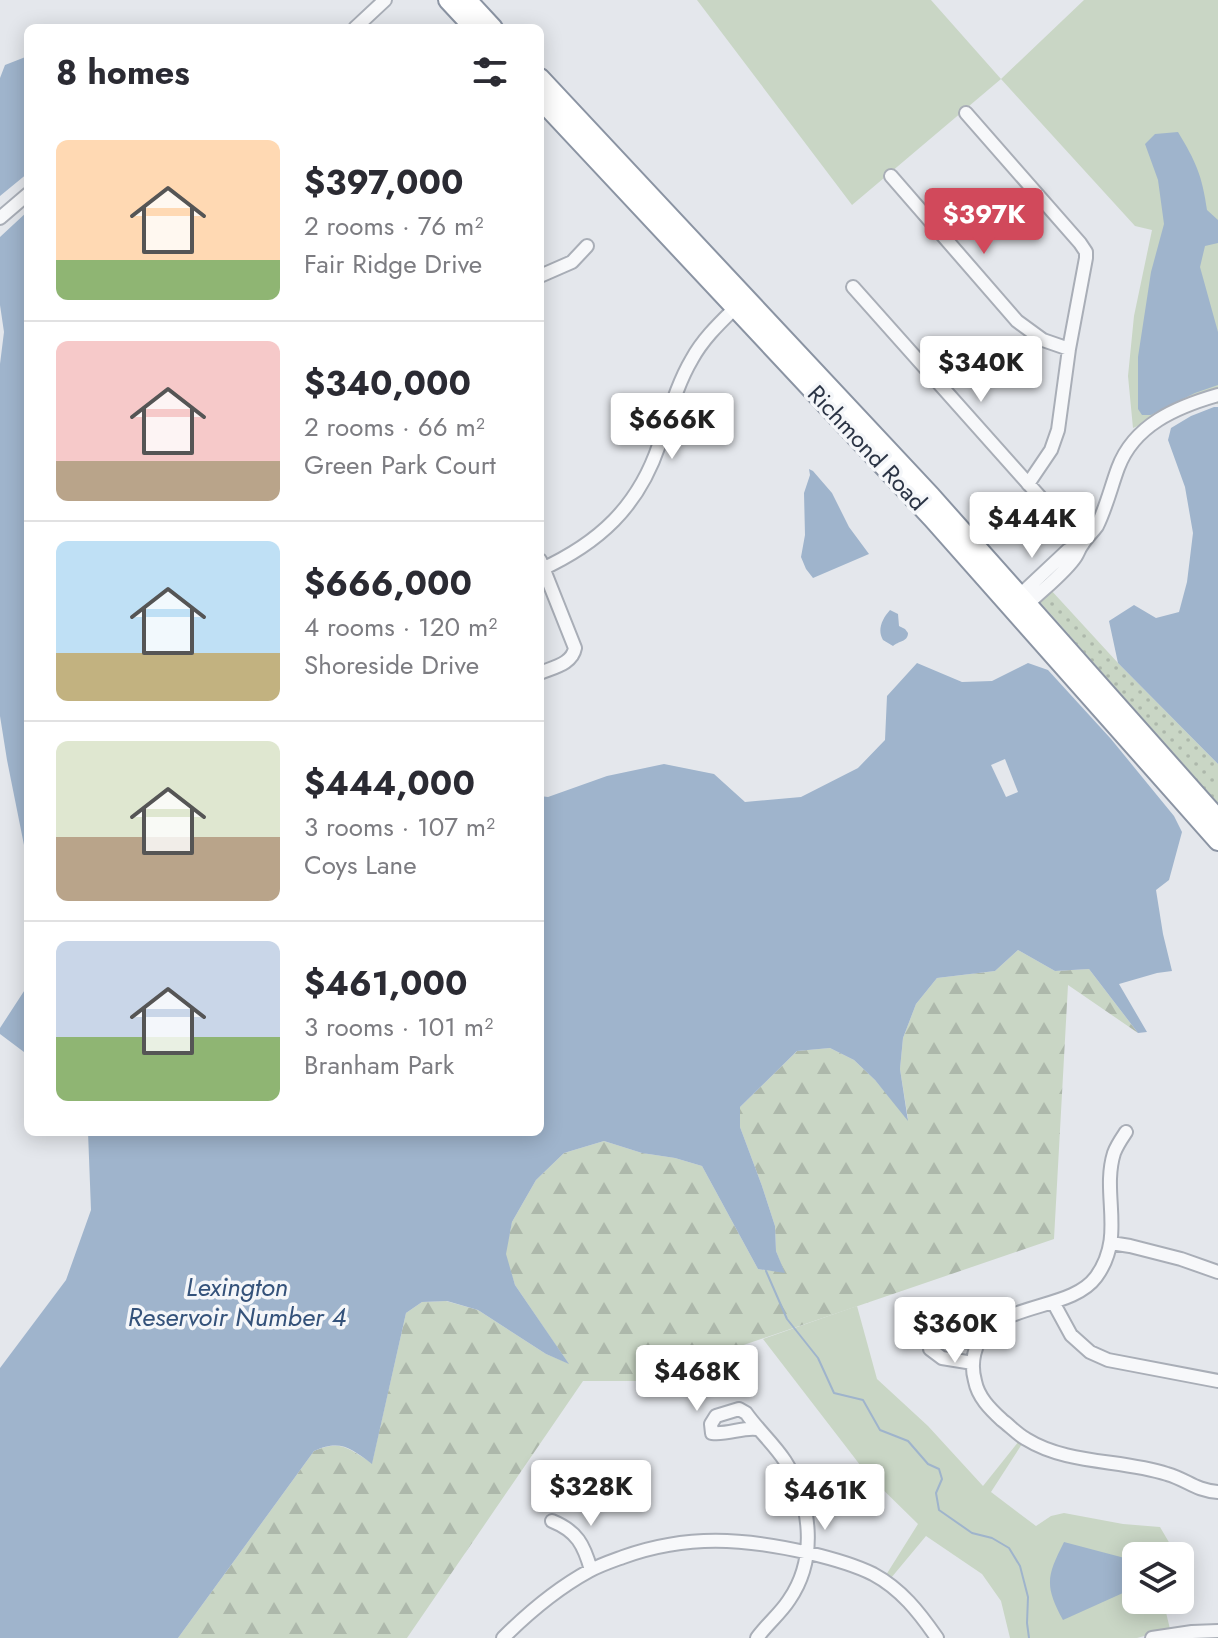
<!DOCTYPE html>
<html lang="en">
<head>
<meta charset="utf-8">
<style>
  body { margin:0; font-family:Jost,sans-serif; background:#f2f2f3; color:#2b2b33; height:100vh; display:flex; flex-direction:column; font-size:30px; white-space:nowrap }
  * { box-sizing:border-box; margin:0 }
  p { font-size:26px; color:#7c7c81 }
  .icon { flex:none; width:44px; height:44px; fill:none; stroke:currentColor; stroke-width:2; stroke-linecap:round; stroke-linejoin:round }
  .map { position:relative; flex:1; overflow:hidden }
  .side { position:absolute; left:24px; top:24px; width:520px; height:1112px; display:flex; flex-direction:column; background:#fff; border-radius:12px; box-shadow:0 4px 20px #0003 }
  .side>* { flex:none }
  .controls { position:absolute; left:1122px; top:1542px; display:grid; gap:16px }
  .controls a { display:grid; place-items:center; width:72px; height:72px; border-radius:12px; background:#fff; box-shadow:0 4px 20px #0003; font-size:40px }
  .price { position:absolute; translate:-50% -68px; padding:0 18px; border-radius:8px; background:#fff; color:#222; font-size:26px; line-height:52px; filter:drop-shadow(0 2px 4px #0008) }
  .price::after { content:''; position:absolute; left:50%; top:48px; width:24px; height:18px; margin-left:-12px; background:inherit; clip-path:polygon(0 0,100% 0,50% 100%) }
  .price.active { background:#d1495b; color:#fff }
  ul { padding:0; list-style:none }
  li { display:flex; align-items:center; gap:24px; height:200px; padding:0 32px }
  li+li { border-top:2px solid #e1e1e2 }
  li span { display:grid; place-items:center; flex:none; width:224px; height:160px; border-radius:12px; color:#555 }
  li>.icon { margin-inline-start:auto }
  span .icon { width:96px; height:96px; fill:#fffc; stroke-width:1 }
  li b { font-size:34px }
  h2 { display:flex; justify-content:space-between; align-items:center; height:96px; padding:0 32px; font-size:34px }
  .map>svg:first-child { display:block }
</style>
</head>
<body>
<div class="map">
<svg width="1218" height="1638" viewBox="0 0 1218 1638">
  <defs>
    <pattern id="forest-firs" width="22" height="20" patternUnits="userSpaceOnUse" patternTransform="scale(2)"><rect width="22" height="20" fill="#c9d6c5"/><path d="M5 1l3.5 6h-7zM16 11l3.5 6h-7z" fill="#adb8ab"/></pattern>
    <pattern id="park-dots" width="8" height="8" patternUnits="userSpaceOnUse" patternTransform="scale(2)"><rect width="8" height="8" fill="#c9d6c5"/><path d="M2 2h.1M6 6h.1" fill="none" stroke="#adb8ab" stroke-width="1.8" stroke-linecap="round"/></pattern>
  </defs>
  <rect width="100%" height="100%" fill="#e4e7ec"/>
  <path fill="#c9d6c5" d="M 697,0 L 931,0 L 1001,79 L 1084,0 L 1218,0 L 1218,404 L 1201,398 L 1133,428 L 1128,376 L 1134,316 L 1152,230 L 1135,226 L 1001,79 L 852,205 Z
    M 857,1306 L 877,1379 L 928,1426 L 983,1486 L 1019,1441 L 1022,1444 L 991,1492 L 1036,1526 L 1051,1516 L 1064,1513 L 1123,1524 L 1160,1527 L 1177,1556 L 1136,1556 L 1136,1600 L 1163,1600 L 1170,1629 L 1137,1638 L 1010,1638 L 1001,1601 L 982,1574 L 926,1536 L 891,1578 L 886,1575 L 918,1524 L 867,1474 L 763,1339 Z"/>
  <path fill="url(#forest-firs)" d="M 1018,950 L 1055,971 L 1089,969 L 1138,1033 L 1068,985 L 1054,1239 L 638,1381 L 583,1381 L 407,1638 L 178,1638 L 314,1451 C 341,1439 349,1449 372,1463 L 406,1313 L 422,1302 L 446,1301 L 478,1310 L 546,1354 L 568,1363 L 515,1285 L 505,1254 L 512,1222 L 536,1180 L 564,1153 L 604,1141 L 642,1153 L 675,1158 L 702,1166 L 758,1269 L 784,1272 L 776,1251 L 775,1226 L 762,1186 L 740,1127 L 740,1107 L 797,1051 L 830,1048 L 854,1060 L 875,1080 L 908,1119 L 900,1069 L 903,1038 L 916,1004 L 937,978 L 995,971 Z"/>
  <path fill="url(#park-dots)" d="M 1050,589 L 1118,663 L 1218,764 L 1218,803 L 1040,602 Z"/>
  <path fill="#9fb4cc" d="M 28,56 L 28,173 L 0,196 L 0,78 L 5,65 Z
    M 1178,132 C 1196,162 1202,175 1207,210 L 1218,220 L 1218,243 L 1205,246 L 1200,267 L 1218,332 L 1218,385 L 1195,393 L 1151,415 L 1142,415 L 1138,409 L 1138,357 L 1151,272 L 1164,224 L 1158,180 L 1145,144 L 1155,134 Z
    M 28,211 L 28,865 L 7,760 L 0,716 L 0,364 L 4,332 L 0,305 L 0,237 Z
    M 1214,407 L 1218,407 L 1218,764 L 1118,663 L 1109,621 L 1134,605 L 1156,618 L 1179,612 L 1187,582 L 1193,533 L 1185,487 L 1168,440 L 1171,428 L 1191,416 Z
    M 809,469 L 813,471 L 832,493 L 849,527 L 869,554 L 813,578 L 806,569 L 801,557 L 805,535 L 804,493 L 810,475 Z
    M 890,610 L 898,614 L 899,626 L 905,629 L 908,633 C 908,642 898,641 893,646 L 883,640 C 877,630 882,619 890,610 Z
    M 917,663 L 962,682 L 992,681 L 1028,663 L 1048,670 L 1111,739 L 1174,816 L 1182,832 L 1169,880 L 1156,890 L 1163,934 L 1172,971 L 1157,973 L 1119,984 L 1147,1032 L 1138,1033 L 1089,969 L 1055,971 L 1018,950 L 995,971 L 937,978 L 916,1004 L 903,1038 L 900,1069 L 908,1121 L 875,1080 L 854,1060 L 830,1048 L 797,1051 L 740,1107 L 740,1127 L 762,1186 L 775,1226 L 776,1251 L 785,1273 L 758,1269 L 702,1166 L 675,1158 L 642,1153 L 604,1141 L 564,1153 L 536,1180 L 512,1222 L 506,1254 L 515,1285 L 569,1364 L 546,1354 L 478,1310 L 447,1301 L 422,1302 L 406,1313 L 372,1464 C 351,1448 340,1439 314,1451 L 178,1638 L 0,1638 L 0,1368 L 66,1280 L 91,1210 L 88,1132 L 540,1132 L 540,796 L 548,797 L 607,776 L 664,764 L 714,774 L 745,802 L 801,797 L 858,768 L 885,740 L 887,696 Z
    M 28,985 L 28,1055 L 0,1034 L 0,1028 Z
    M 1064,1542 L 1136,1561 L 1136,1585 L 1134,1588 L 1063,1620 C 1044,1585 1047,1576 1064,1542 Z"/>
  <path fill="#e4e7ec" d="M 1005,759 L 1018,792 L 1006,797 L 991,765 Z"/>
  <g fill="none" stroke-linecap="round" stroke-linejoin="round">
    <path stroke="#9fb4cc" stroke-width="2" d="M 766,1271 L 787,1319 L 818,1358 L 834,1393 L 863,1400 L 880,1430 L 908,1441 L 928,1464 L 939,1469 L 942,1479 L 936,1493 L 939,1510 L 972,1533 L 992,1538 L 1009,1548 L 1020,1566 L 1028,1597 L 1027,1623 L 1029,1638"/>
    <g stroke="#a9aeb7" stroke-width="16">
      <path id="minor" d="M 355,28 L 385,0
        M 966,113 L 1080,243 L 1086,252 L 1086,258 L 1069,349 L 1058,430 L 1051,450 L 1028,484
        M 891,176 L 1017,321 L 1043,340 L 1069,349
        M 0,218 L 28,194
        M 540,276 L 572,262 L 587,246
        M 853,287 L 1082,544
        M 540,560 L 575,648 C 572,664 554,667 540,673
        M 540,570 C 599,543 638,507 659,445 C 669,416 676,386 692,359 C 704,337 722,321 740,303
        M 1017,603 L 1020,595 L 1068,550 L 1082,544
        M 1023,606 L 1028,604 C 1042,590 1066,572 1076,556 C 1078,553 1079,549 1082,545 C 1086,538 1092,533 1097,526 C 1106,508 1111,487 1118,468 C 1134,425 1176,407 1218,395
        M 1126,1132 C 1122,1138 1117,1145 1114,1153 C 1101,1195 1126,1236 1096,1277 C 1074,1307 1016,1303 988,1330 C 974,1343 970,1363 975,1381 C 978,1397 990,1409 1002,1420 C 1010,1426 1017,1434 1026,1439 C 1068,1465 1121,1459 1167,1474 C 1188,1480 1194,1490 1218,1492
        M 1111,1243 L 1130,1246 L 1181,1259 L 1218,1272
        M 1053,1302 L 1071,1335 L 1090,1352 L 1108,1360 L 1218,1381
        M 973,1363 L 942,1358 L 930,1349 L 930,1343 L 934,1337 L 940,1336 L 978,1344
        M 552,1521 C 577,1531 584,1545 591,1570
        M 503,1638 C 528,1613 558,1588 589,1571 C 600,1565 612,1561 623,1557 C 687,1534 744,1538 809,1553 C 830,1558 853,1564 873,1574 C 901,1589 919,1612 937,1638
        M 757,1638 C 767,1624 780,1614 789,1600 C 818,1558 811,1502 785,1461 C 774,1444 758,1430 746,1413 L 739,1409 L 716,1416 L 711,1424 L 712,1433 C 728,1435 742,1427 757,1429
        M 1152,1638 L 1192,1632 L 1218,1631"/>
    </g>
    <g stroke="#8b94a3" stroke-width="22">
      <path id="highway" d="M 448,0 L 474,28
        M 467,0 L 493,28
        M 540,78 L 931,496 L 1218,819
        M 540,99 L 932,518 L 1218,841"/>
    </g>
    <use href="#minor" stroke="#f7f8fa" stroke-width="12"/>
    <use href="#highway" stroke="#fff" stroke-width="18"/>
  </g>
  <g text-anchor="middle" stroke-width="7" stroke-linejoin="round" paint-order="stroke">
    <g font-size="24" fill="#2b3445" stroke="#f4f6f9">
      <text transform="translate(867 448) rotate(47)" y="8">Richmond Road</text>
    </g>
    <g font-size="26" font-style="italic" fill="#34527a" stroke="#f4f6f9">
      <text x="237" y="1296">Lexington<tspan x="237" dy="30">Reservoir Number 4</tspan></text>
    </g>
  </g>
</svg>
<div class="controls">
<a><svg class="icon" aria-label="layers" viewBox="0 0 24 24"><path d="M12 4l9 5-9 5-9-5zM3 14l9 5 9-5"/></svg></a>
</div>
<b class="price active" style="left:984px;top:256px">$397K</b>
<b class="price" style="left:981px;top:404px">$340K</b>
<b class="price" style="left:672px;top:461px">$666K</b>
<b class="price" style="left:1032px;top:560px">$444K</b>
<b class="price" style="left:955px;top:1365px">$360K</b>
<b class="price" style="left:697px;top:1413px">$468K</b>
<b class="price" style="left:591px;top:1528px">$328K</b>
<b class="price" style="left:825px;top:1532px">$461K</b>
<section class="side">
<h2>8 homes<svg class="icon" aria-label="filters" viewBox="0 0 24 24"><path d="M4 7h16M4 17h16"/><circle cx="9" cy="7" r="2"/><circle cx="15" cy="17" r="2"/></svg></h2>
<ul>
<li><span style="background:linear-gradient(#ffd9b3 75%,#8fb573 0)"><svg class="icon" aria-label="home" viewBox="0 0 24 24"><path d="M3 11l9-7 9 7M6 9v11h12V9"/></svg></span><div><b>$397,000</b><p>2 rooms · 76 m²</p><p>Fair Ridge Drive</p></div></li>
<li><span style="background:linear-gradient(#f6c9c9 75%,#b9a48a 0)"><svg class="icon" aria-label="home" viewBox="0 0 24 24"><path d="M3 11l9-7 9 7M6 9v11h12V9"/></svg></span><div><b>$340,000</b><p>2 rooms · 66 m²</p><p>Green Park Court</p></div></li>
<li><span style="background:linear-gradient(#bfe0f5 70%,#c2b280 0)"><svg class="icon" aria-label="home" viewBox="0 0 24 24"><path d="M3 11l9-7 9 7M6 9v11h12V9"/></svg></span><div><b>$666,000</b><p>4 rooms · 120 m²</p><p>Shoreside Drive</p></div></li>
<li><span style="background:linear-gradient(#dfe7d0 60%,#b9a48a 0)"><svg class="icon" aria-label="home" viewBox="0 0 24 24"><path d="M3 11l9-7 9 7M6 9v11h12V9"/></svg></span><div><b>$444,000</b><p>3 rooms · 107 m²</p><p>Coys Lane</p></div></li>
<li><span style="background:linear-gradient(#c9d6e8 60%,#8fb573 0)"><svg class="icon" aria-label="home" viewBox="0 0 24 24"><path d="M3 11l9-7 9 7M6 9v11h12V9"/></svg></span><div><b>$461,000</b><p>3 rooms · 101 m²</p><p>Branham Park</p></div></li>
</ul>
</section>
</div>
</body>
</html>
